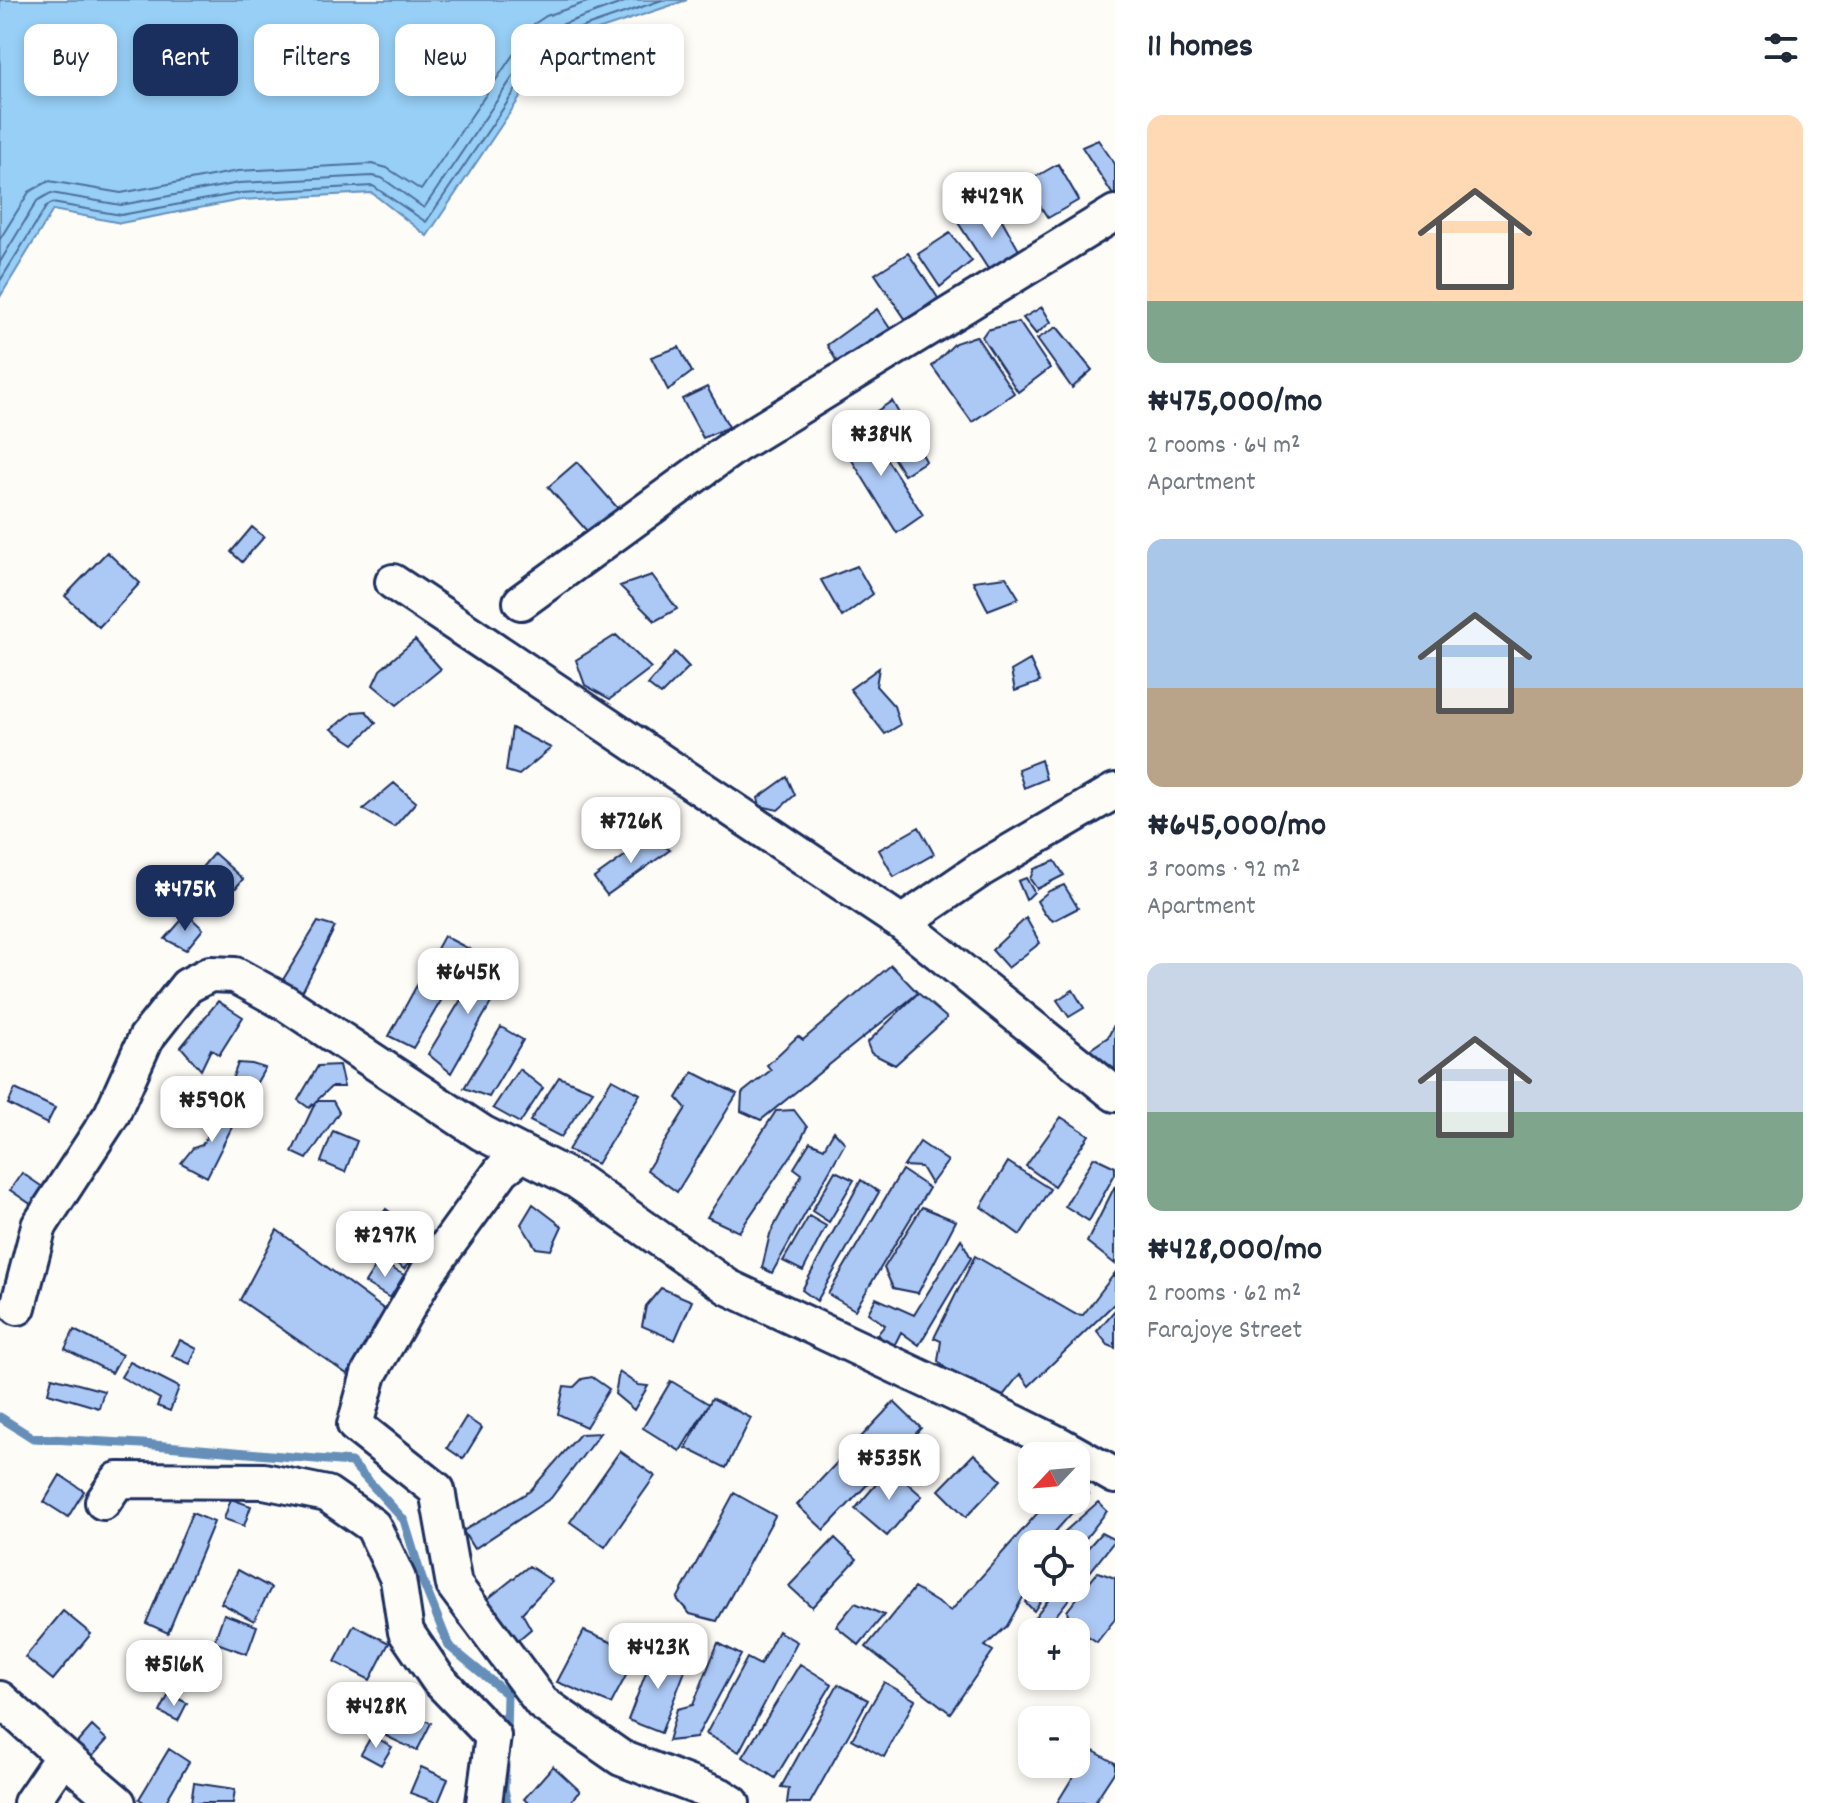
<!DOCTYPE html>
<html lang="en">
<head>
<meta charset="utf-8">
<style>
  body { margin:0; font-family:Dekko,sans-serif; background:#f2f2f3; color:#1f2937; height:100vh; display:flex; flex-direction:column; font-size:30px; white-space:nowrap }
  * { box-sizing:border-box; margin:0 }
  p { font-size:26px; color:#747a83 }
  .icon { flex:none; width:44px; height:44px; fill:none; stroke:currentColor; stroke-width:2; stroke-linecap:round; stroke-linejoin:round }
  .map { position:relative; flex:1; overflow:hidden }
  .details { display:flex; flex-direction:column; background:#fff; width:720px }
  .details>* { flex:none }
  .hud { position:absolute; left:24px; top:24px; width:760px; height:72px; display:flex; gap:16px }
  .needle { width:52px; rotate:244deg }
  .buttons { position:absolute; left:1018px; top:1442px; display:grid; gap:16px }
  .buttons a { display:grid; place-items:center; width:72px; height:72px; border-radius:16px; background:#fff; box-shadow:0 4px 12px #0003; font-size:40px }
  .price { position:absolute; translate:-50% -68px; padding:0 18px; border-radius:16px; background:#fff; color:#222; font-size:26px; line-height:52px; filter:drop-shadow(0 2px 4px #0008) }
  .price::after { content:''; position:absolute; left:50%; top:48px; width:24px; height:18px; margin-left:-12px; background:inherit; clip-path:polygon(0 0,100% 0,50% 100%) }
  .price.active { background:#1b2f5e; color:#fff }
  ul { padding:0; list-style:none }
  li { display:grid; align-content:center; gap:16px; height:424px; padding:0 32px }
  li span { display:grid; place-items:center; height:248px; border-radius:16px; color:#555 }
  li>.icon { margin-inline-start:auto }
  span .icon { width:144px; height:144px; fill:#fffc; stroke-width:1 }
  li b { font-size:34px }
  h2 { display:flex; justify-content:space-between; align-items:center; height:96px; padding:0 32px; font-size:34px }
  .pill { padding:0 28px; border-radius:16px; background:#fff; box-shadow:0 4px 12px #0003; font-size:28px; line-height:72px }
  .pill.active { background:#1b2f5e; color:#fff }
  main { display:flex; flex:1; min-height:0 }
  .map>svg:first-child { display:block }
</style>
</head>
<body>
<main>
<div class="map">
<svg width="1115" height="1803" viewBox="0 0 1115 1803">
  <rect width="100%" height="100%" fill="#fdfcf7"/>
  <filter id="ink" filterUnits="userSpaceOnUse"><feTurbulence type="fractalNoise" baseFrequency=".0125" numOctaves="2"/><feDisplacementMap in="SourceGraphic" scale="16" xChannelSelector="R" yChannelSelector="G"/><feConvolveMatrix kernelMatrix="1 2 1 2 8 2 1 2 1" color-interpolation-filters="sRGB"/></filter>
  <g filter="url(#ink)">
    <path fill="#97cff6" stroke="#658fb9" stroke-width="2" d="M 0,0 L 687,0 L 556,44 L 427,236 L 372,193 L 241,200 L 121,223 L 53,210 L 0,297 Z"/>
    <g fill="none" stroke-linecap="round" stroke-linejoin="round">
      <path stroke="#4d6f9b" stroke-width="2" d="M 0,239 L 29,192 L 49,181 L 121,193 L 238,171 L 372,164 L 387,168 L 421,190 L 534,24 L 546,16 L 593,0
        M 0,262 L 37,201 L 51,193 L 121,205 L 239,183 L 372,176 L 382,178 L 424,208 L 544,31 L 630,0
        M 0,281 L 46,207 L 52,203 L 121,215 L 240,193 L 373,186 L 426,222 L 551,38 L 662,0"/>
      <path stroke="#658fb9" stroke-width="9" d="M 0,1417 L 33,1438 L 142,1444 L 351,1462 L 404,1520 L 422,1579 L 449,1646 L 507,1694 L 506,1736
        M 505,1767 L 504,1789 L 507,1803"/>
    </g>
    <path fill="#acc8f4" stroke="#1b2f5e" stroke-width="2" d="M 1098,140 L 1115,164 L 1115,198 L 1082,147 Z
      M 1058,164 L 1079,200 L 1048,218 L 1025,183 Z
      M 992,202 L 1025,261 L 994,278 L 957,221 Z
      M 950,233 L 972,261 L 940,287 L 918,254 Z
      M 908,253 L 938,298 L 906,320 L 875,274 Z
      M 1042,307 L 1051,322 L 1036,334 L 1023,318 Z
      M 877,309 L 893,333 L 842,370 L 827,345 Z
      M 1019,322 L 1050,368 L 1018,392 L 982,337 L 987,330 Z
      M 1057,327 L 1092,370 L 1072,388 L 1037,339 Z
      M 976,336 L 1014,393 L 972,422 L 932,366 L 955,343 Z
      M 679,347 L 692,372 L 668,390 L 651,357 Z
      M 707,387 L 729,427 L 703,438 L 682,399 Z
      M 892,401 L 926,461 L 904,475 L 868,417 Z
      M 861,420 L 923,515 L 897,533 L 840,441 Z
      M 577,462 L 622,513 L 594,539 L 548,487 Z
      M 252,527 L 264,537 L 242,562 L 231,552 Z
      M 107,552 L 140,583 L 99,627 L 65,596 Z
      M 857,566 L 873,594 L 842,617 L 821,580 Z
      M 652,575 L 677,609 L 655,621 L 620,586 Z
      M 1006,577 L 1019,598 L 988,610 L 973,581 Z
      M 616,635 L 651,668 L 610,699 L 585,685 L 576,660 Z
      M 415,640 L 441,669 L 397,705 L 373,685 L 380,670 Z
      M 675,652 L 689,667 L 661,695 L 648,685 Z
      M 1030,660 L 1040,682 L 1015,691 L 1011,671 Z
      M 879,668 L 876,686 L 894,706 L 900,725 L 885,734 L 850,689 Z
      M 366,711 L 376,723 L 354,744 L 331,729 L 354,712 Z
      M 512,728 L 551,748 L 519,775 L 506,771 Z
      M 1041,760 L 1046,779 L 1024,788 L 1018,769 Z
      M 787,777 L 795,795 L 778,810 L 760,806 L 758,798 Z
      M 394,783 L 416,802 L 394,827 L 363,809 Z
      M 919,827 L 934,854 L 894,877 L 879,850 Z
      M 651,837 L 670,850 L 607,895 L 594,878 Z
      M 214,853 L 243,879 L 221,906 L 187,885 Z
      M 1055,861 L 1064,875 L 1037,889 L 1030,879 L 1034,869 Z
      M 1026,878 L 1034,892 L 1026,900 L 1018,881 Z
      M 1064,885 L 1078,908 L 1053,921 L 1044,913 L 1037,901 L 1049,891 Z
      M 187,914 L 203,929 L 186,950 L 165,939 Z
      M 1026,918 L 1040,943 L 1008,968 L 992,950 Z
      M 318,922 L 335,927 L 300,996 L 281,983 Z
      M 444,936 L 471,950 L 413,1048 L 389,1036 Z
      M 485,960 L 508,973 L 451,1073 L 428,1054 Z
      M 891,965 L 918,993 L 761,1120 L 741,1111 L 742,1093 L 771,1070 L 767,1065 L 798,1036 L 803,1040 Z
      M 1073,990 L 1084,1008 L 1069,1017 L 1057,1000 Z
      M 918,993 L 947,1018 L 895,1065 L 871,1053 L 867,1043 Z
      M 218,1001 L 243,1017 L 219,1055 L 211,1049 L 201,1070 L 181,1047 Z
      M 1115,1023 L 1115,1074 L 1086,1052 L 1108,1037 Z
      M 501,1027 L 523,1040 L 489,1097 L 464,1088 Z
      M 238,1063 L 252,1064 L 265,1068 L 243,1107 L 225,1099 Z
      M 339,1065 L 344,1087 L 331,1087 L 309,1108 L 298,1100 L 318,1066 Z
      M 519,1069 L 543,1088 L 520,1123 L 493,1108 Z
      M 693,1072 L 737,1094 L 677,1192 L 647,1170 L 686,1108 L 677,1098 Z
      M 559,1077 L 593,1091 L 561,1137 L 530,1121 Z
      M 612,1079 L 640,1094 L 597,1164 L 568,1150 Z
      M 15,1089 L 55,1108 L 47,1124 L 8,1104 Z
      M 316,1101 L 333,1101 L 339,1112 L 307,1159 L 292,1152 Z
      M 225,1106 L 239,1113 L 207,1177 L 181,1163 L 193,1148 L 202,1145 Z
      M 794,1110 L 807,1127 L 799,1144 L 739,1232 L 707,1217 L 776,1111 Z
      M 1061,1117 L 1089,1135 L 1054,1186 L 1026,1166 Z
      M 333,1131 L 357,1141 L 345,1172 L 321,1162 Z
      M 834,1131 L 845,1143 L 772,1273 L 762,1268 L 770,1234 L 802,1174 L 794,1168 L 810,1142 L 824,1148 Z
      M 920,1142 L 948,1161 L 931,1184 L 921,1167 L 904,1166 Z
      M 1094,1157 L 1115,1167 L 1115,1174 L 1089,1221 L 1065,1206 Z
      M 1008,1162 L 1050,1189 L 1020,1235 L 981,1207 Z
      M 902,1170 L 929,1188 L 855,1310 L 828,1294 Z
      M 835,1171 L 854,1180 L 829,1222 L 812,1211 Z
      M 22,1173 L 44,1188 L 32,1205 L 10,1190 Z
      M 861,1180 L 879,1192 L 817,1301 L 802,1290 Z
      M 1115,1186 L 1115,1264 L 1087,1242 Z
      M 533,1204 L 562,1226 L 551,1250 L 536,1248 L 521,1224 Z
      M 922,1207 L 956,1221 L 918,1293 L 893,1288 L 884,1268 Z
      M 386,1209 L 427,1240 L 404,1269 L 364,1239 Z
      M 809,1216 L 826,1226 L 803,1271 L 783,1261 Z
      M 277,1230 L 389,1313 L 347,1374 L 240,1300 Z
      M 961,1239 L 971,1258 L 919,1345 L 901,1332 L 894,1346 L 877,1335 L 885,1325 L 868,1313 L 876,1298 L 914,1315 Z
      M 975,1256 L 1075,1314 L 1083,1315 L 1115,1273 L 1115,1303 L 1029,1386 L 1020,1374 L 998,1402 L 970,1393 L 938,1361 L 941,1341 L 934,1338 Z
      M 379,1261 L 404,1275 L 390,1298 L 365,1283 Z
      M 661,1288 L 692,1301 L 675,1340 L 642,1326 L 646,1306 Z
      M 1115,1310 L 1115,1348 L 1108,1345 L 1097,1331 Z
      M 74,1330 L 122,1355 L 112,1373 L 65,1349 Z
      M 180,1340 L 197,1349 L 190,1364 L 172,1356 Z
      M 130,1362 L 179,1387 L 170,1411 L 157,1406 L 160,1399 L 121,1377 Z
      M 619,1372 L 638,1385 L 648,1386 L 634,1410 L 615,1394 Z
      M 52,1377 L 104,1391 L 99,1408 L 48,1393 Z
      M 592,1377 L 609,1389 L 586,1427 L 558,1414 L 564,1386 L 574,1387 L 582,1379 Z
      M 671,1381 L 709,1404 L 680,1451 L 643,1428 Z
      M 712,1398 L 751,1418 L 726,1468 L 686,1448 Z
      M 894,1402 L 921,1428 L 824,1530 L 797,1505 Z
      M 466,1417 L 482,1428 L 463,1459 L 447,1448 Z
      M 600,1433 L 551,1498 L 474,1549 L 463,1531 L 530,1491 L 580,1434 Z
      M 620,1451 L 655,1476 L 605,1547 L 570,1522 Z
      M 974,1454 L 1001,1480 L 966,1517 L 939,1490 Z
      M 890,1468 L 922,1496 L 887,1536 L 855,1509 Z
      M 60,1475 L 84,1491 L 68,1517 L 44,1502 Z
      M 1076,1485 L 1089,1494 L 1044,1544 L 1032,1544 L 1032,1581 L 1007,1626 L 985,1646 L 993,1651 L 950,1713 L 866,1647 L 914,1588 L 951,1611 L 1049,1500 L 1076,1500 Z
      M 734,1493 L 775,1516 L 717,1621 L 690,1614 L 677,1599 Z
      M 231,1499 L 251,1506 L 244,1526 L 224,1519 Z
      M 1098,1502 L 1107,1511 L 1079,1547 L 1063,1533 Z
      M 192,1513 L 214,1522 L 168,1633 L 146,1623 Z
      M 1101,1533 L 1115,1540 L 1043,1632 L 1032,1632 L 1032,1638 L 1025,1630 L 1057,1588 L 1076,1588 L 1076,1561 Z
      M 835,1538 L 857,1559 L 812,1607 L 789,1586 Z
      M 529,1566 L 552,1581 L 522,1613 L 531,1629 L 510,1647 L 480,1605 Z
      M 238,1570 L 271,1588 L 254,1621 L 221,1603 Z
      M 1098,1572 L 1115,1578 L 1115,1619 L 1097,1642 L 1070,1624 L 1067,1611 Z
      M 1034,1588 L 1049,1588 L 1034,1611 L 1025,1602 Z
      M 855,1603 L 884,1615 L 859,1645 L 836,1626 Z
      M 63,1611 L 91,1634 L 53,1680 L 25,1657 Z
      M 224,1614 L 257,1626 L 247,1654 L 214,1642 Z
      M 354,1625 L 389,1643 L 370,1680 L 335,1662 Z
      M 584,1631 L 638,1653 L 611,1704 L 557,1682 Z
      M 778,1631 L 797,1642 L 739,1752 L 706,1734 L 747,1658 L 760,1665 Z
      M 718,1643 L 741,1655 L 696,1738 L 668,1741 L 677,1709 L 693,1705 Z
      M 655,1649 L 688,1663 L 661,1733 L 628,1720 Z
      M 800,1664 L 832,1684 L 775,1778 L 743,1757 Z
      M 884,1682 L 915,1700 L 884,1757 L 852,1739 Z
      M 838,1684 L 868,1700 L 810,1803 L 787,1803 L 789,1788 L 781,1787 Z
      M 169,1694 L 187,1703 L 178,1721 L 160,1712 Z
      M 400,1708 L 431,1723 L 417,1751 L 386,1736 Z
      M 92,1726 L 107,1740 L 91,1758 L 76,1744 Z
      M 372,1735 L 392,1747 L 381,1765 L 361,1754 Z
      M 169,1749 L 189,1762 L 165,1803 L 145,1803 L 139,1799 Z
      M 1090,1749 L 1115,1763 L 1115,1771 L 1094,1803 L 1057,1803 Z
      M 553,1766 L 580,1791 L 569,1803 L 528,1803 L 524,1799 Z
      M 421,1767 L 448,1779 L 438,1803 L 410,1793 Z
      M 194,1783 L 235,1789 L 233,1803 L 191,1803 Z"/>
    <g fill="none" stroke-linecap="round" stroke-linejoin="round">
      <g stroke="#1b2f5e" stroke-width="40">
        <path id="minor" d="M 393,582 L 902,923 L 1115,1094
          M 521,602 L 735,446 L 1115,213
          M 902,923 L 981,869 L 1115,791
          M 522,1154 L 502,1170 L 428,1272 L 369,1374 L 355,1425 L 437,1490 L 454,1585 L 542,1703 L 621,1758 L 721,1796 L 732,1803
          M 18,1307 L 39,1226 L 112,1114 L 146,1038 L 187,986 L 210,974 L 235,975 L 284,1002 L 482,1133 L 577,1181 L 728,1287 L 973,1402 L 1060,1445 L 1115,1476
          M 103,1502 L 118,1480 L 264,1481 L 327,1494 L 373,1526 L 398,1579 L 406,1632 L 438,1679 L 493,1736 L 484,1803
          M 0,1699 L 63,1756
          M 31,1803 L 63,1756 L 118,1803"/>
      </g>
      <use href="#minor" stroke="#fdfcf7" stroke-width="34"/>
    </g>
  </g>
</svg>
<div class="buttons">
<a><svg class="needle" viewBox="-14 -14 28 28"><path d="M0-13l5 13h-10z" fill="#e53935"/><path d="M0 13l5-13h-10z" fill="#747a83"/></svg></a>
<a><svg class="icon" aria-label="locate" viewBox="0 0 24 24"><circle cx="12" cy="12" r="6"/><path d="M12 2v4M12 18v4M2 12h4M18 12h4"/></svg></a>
<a>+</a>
<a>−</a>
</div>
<b class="price" style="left:992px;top:240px">₦429K</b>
<b class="price" style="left:881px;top:478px">₦384K</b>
<b class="price" style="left:631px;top:865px">₦726K</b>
<b class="price active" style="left:185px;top:933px">₦475K</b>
<b class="price" style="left:468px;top:1016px">₦645K</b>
<b class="price" style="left:212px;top:1144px">₦590K</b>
<b class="price" style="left:385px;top:1279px">₦297K</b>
<b class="price" style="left:889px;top:1502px">₦535K</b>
<b class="price" style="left:658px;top:1691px">₦423K</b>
<b class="price" style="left:174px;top:1708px">₦516K</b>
<b class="price" style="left:376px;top:1750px">₦428K</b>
<div class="hud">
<a class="pill">Buy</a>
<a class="pill active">Rent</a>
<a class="pill">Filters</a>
<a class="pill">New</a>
<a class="pill">Apartment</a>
</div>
</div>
<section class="details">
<h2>11 homes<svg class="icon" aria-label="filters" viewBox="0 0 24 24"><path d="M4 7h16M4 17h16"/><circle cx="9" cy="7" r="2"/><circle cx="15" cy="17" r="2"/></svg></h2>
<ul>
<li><span style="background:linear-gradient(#ffd9b3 75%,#7fa58c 0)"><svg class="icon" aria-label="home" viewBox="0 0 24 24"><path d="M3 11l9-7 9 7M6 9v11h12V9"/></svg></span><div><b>₦475,000/mo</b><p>2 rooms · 64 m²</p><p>Apartment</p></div></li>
<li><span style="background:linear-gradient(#a9c7e8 60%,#b9a48a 0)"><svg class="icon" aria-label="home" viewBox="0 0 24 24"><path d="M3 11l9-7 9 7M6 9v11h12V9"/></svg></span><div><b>₦645,000/mo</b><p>3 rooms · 92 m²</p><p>Apartment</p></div></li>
<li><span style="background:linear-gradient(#c9d6e8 60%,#7fa58c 0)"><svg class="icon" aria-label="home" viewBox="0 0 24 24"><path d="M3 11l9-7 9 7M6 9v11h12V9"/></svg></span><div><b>₦428,000/mo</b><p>2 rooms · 62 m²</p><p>Farajoye Street</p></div></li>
</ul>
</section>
</main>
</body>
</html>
